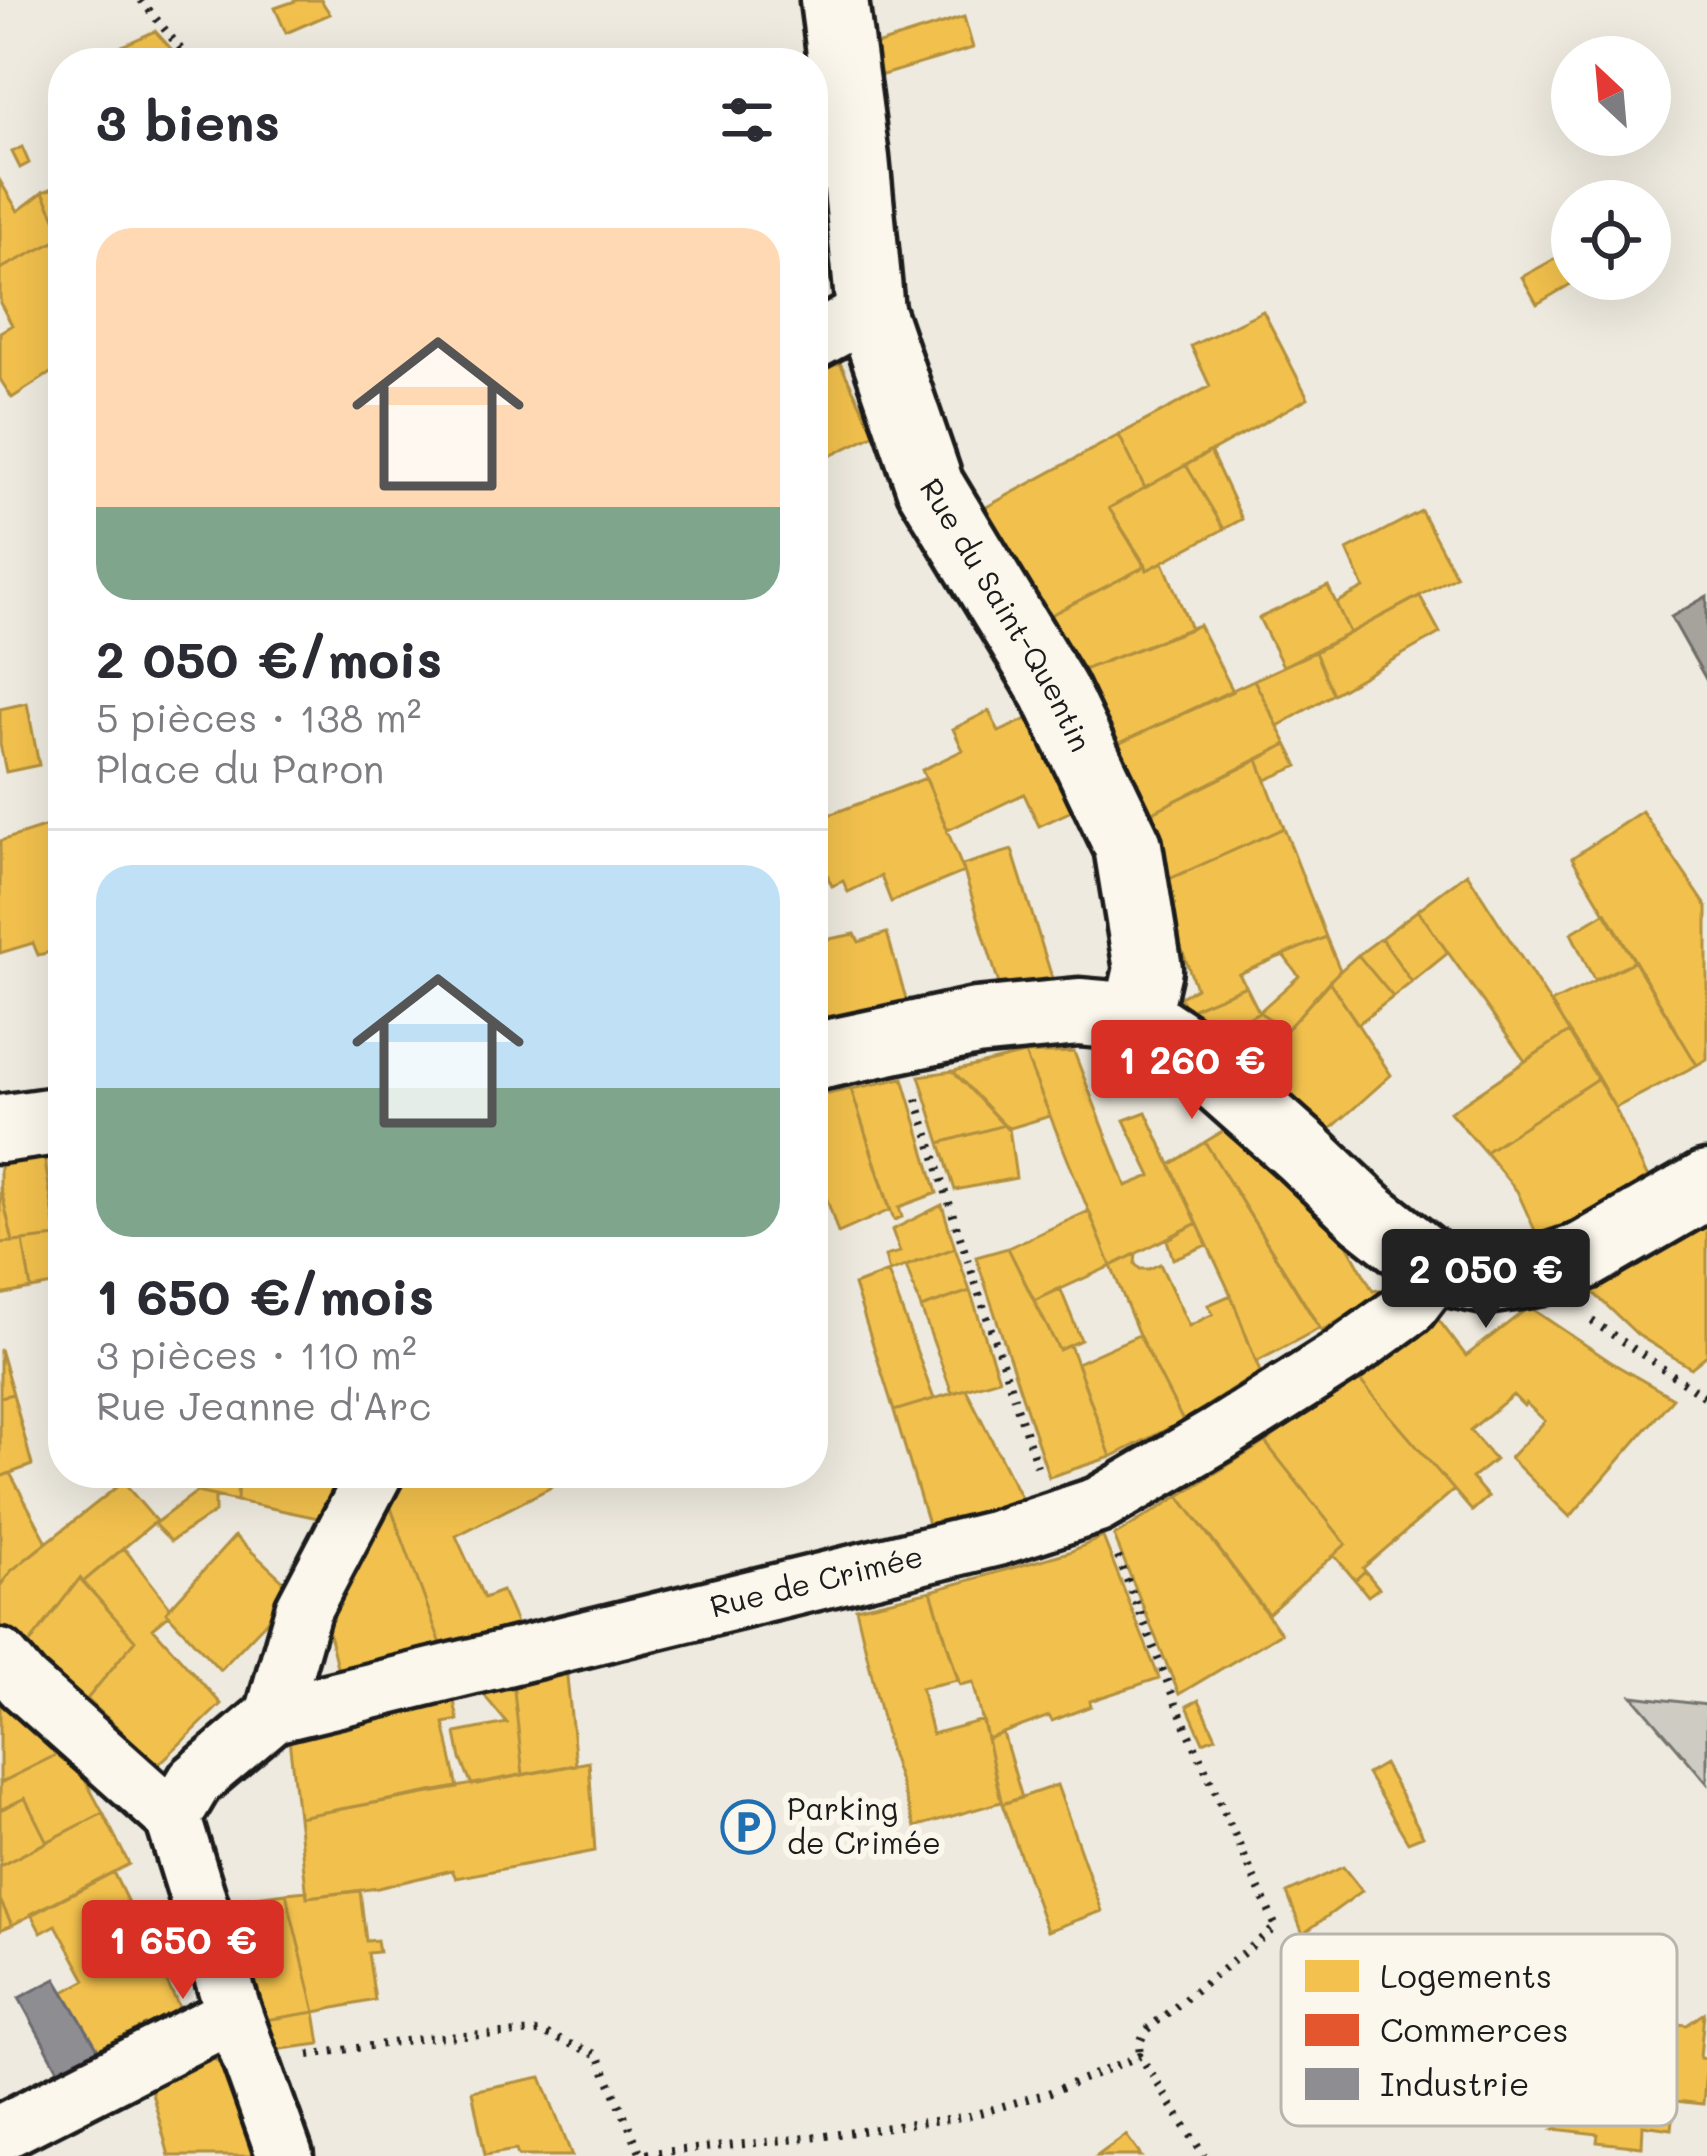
<!DOCTYPE html>
<html lang="fr">
<head>
<meta charset="utf-8">
<style>
  body { margin:0; font-family:Mali,sans-serif; background:#f7f7f7; color:#2b2b33; height:100vh; display:flex; flex-direction:column; font-size:45px; white-space:nowrap }
  * { box-sizing:border-box; margin:0 }
  p { font-size:39px; color:#7c7c81 }
  .icon { flex:none; width:66px; height:66px; fill:none; stroke:currentColor; stroke-width:2; stroke-linecap:round; stroke-linejoin:round }
  .map { position:relative; flex:1; overflow:hidden }
  .panel { position:absolute; left:48px; top:48px; width:780px; height:1440px; display:flex; flex-direction:column; background:#fff; border-radius:48px; box-shadow:0 12px 48px #0002 }
  .panel>* { flex:none }
  .needle { width:78px; rotate:334deg }
  .tools { position:absolute; left:1551px; top:36px; display:grid; gap:24px }
  .tools a { display:grid; place-items:center; width:120px; height:120px; border-radius:50%; background:#fff; box-shadow:0 12px 48px #0002; font-size:60px }
  .price { position:absolute; translate:-50% -102px; padding:0 27px; border-radius:12px; background:#d93025; color:#fff; font-size:39px; line-height:78px; filter:drop-shadow(0 3px 6px #0008) }
  .price::after { content:''; position:absolute; left:50%; top:72px; width:36px; height:27px; margin-left:-18px; background:inherit; clip-path:polygon(0 0,100% 0,50% 100%) }
  .price.on { background:#222; color:#fff }
  ul { padding:0; list-style:none }
  li { display:grid; align-content:center; gap:24px; height:636px; padding:0 48px }
  li+li { border-top:3px solid #e1e1e2 }
  li span { display:grid; place-items:center; height:372px; border-radius:36px; color:#555 }
  li>.icon { margin-inline-start:auto }
  span .icon { width:216px; height:216px; fill:#fffc; stroke-width:1 }
  li b { font-size:51px }
  h2 { display:flex; justify-content:space-between; align-items:center; height:144px; padding:0 48px; font-size:51px }
  .map>svg:first-child { display:block }
</style>
</head>
<body>
<div class="map">
<svg width="1707" height="2156" viewBox="0 0 1707 2156">
  <rect width="100%" height="100%" fill="#eeeadf"/>
  <filter id="ink" filterUnits="userSpaceOnUse"><feTurbulence type="fractalNoise" baseFrequency=".00833" numOctaves="2"/><feDisplacementMap in="SourceGraphic" scale="24" xChannelSelector="R" yChannelSelector="G"/><feConvolveMatrix kernelMatrix="1 2 1 2 8 2 1 2 1" color-interpolation-filters="sRGB"/></filter>
  <g filter="url(#ink)">
    <path fill="#ceccc2" stroke="#75746f" stroke-width="3" d="M 1633,1696 L 1707,1705 L 1707,1783 Z"/>
    <path fill="#a6a39d" stroke="#6f6d69" stroke-width="3" d="M 1707,596 L 1707,681 L 1671,617 Z"/>
    <path fill="#f2c14e" stroke="#b2903f" stroke-width="3" d="M 298,0 L 321,0 L 330,14 L 286,33 L 275,8 Z
      M 964,17 L 973,48 L 869,79 L 866,48 Z
      M 155,31 L 184,63 L 135,63 L 122,46 Z
      M 122,46 L 135,63 L 116,63 L 109,53 Z
      M 827,133 L 836,227 L 813,238 L 813,138 Z
      M 22,147 L 29,163 L 20,168 L 12,152 Z
      M 0,181 L 18,211 L 43,192 L 63,235 L 54,242 L 0,269 Z
      M 63,184 L 63,235 L 43,192 Z
      M 54,242 L 63,258 L 63,365 L 12,398 L 0,379 L 0,332 L 12,325 L 0,303 L 0,269 Z
      M 1571,250 L 1572,279 L 1579,279 L 1537,304 L 1522,277 Z
      M 1263,311 L 1308,398 L 1145,488 L 1119,435 L 1210,386 L 1191,346 Z
      M 840,363 L 875,434 L 813,464 L 813,375 Z
      M 1119,435 L 1145,488 L 1109,508 L 1146,566 L 1031,625 L 968,517 Z
      M 1210,451 L 1242,519 L 1224,529 L 1186,465 Z
      M 1186,465 L 1224,529 L 1147,570 L 1109,508 Z
      M 1421,511 L 1456,576 L 1350,633 L 1336,603 L 1364,588 L 1347,550 Z
      M 1163,562 L 1191,629 L 1070,675 L 1043,619 L 1146,566 L 1147,570 Z
      M 1328,586 L 1350,633 L 1283,666 L 1259,618 Z
      M 1420,596 L 1440,633 L 1333,694 L 1315,652 Z
      M 1199,625 L 1233,691 L 1105,750 L 1070,675 Z
      M 1315,652 L 1333,694 L 1278,726 L 1254,680 Z
      M 1254,680 L 1287,744 L 1135,821 L 1105,750 Z
      M 27,703 L 39,765 L 6,772 L 0,744 L 0,709 Z
      M 989,711 L 999,732 L 1033,716 L 1078,808 L 1039,826 L 1024,794 L 948,830 L 922,770 L 963,750 L 953,729 Z
      M 1287,744 L 1298,766 L 1266,780 L 1258,760 Z
      M 1258,760 L 1284,828 L 1158,884 L 1135,821 Z
      M 926,778 L 964,872 L 891,902 L 881,876 L 848,892 L 843,881 L 832,886 L 813,846 L 813,821 Z
      M 1642,811 L 1707,907 L 1707,1059 L 1697,1065 L 1572,858 Z
      M 63,822 L 63,854 L 56,855 L 50,825 Z
      M 50,825 L 63,894 L 63,949 L 38,955 L 33,943 L 0,953 L 0,841 Z
      M 1284,828 L 1326,937 L 1239,974 L 1246,986 L 1186,1011 L 1180,997 L 1196,988 L 1158,884 Z
      M 813,846 L 828,876 L 813,882 Z
      M 1012,850 L 1054,984 L 1003,997 L 962,865 Z
      M 1467,873 L 1569,1032 L 1525,1061 L 1418,910 Z
      M 1418,910 L 1448,953 L 1412,982 L 1381,938 Z
      M 1606,912 L 1635,961 L 1594,980 L 1571,933 Z
      M 887,933 L 908,1006 L 826,1021 L 819,941 L 855,934 L 859,942 Z
      M 1326,937 L 1340,970 L 1280,1037 L 1273,1021 L 1259,1012 L 1299,976 L 1283,955 Z
      M 1381,938 L 1412,982 L 1393,997 L 1358,955 Z
      M 819,941 L 826,1021 L 813,1024 L 813,942 Z
      M 1358,955 L 1393,997 L 1358,1024 L 1329,981 Z
      M 1635,961 L 1697,1065 L 1615,1108 L 1551,1003 Z
      M 1329,981 L 1391,1075 L 1317,1141 L 1244,1079 Z
      M 1246,986 L 1259,1012 L 1201,1044 L 1186,1011 Z
      M 1259,1012 L 1273,1021 L 1280,1037 L 1244,1079 L 1201,1044 Z
      M 1569,1032 L 1598,1078 L 1485,1152 L 1450,1112 Z
      M 1074,1052 L 1126,1186 L 1151,1176 L 1124,1120 L 1146,1112 L 1197,1223 L 1111,1266 L 1025,1054 Z
      M 1025,1054 L 1050,1116 L 1007,1129 L 953,1071 Z
      M 953,1071 L 1004,1125 L 940,1143 L 919,1076 Z
      M 903,1078 L 937,1193 L 899,1207 L 902,1217 L 894,1220 L 851,1089 Z
      M 1598,1078 L 1615,1108 L 1655,1193 L 1543,1248 L 1517,1191 L 1485,1152 Z
      M 851,1089 L 890,1210 L 838,1233 L 813,1157 L 813,1097 Z
      M 1238,1122 L 1321,1198 L 1373,1291 L 1378,1290 L 1381,1296 L 1321,1331 L 1205,1142 Z
      M 1004,1125 L 1009,1128 L 1016,1178 L 955,1190 L 940,1143 Z
      M 63,1141 L 63,1274 L 42,1143 Z
      M 1205,1142 L 1320,1328 L 1256,1362 L 1231,1295 L 1170,1165 Z
      M 42,1143 L 57,1237 L 13,1242 L 0,1185 L 0,1151 Z
      M 0,1185 L 13,1242 L 0,1243 Z
      M 942,1205 L 955,1248 L 889,1272 L 885,1256 L 900,1252 L 892,1230 Z
      M 1089,1211 L 1111,1266 L 1034,1301 L 1008,1248 Z
      M 1707,1212 L 1707,1355 L 1691,1368 L 1638,1335 L 1581,1281 Z
      M 1197,1223 L 1207,1245 L 1173,1259 L 1167,1240 Z
      M 57,1237 L 63,1283 L 31,1289 L 23,1241 Z
      M 23,1241 L 31,1289 L 0,1295 L 0,1243 Z
      M 955,1248 L 970,1291 L 921,1308 L 906,1266 Z
      M 1008,1248 L 1059,1350 L 1070,1345 L 1111,1457 L 1049,1477 L 976,1257 Z
      M 1136,1254 L 1135,1264 L 1140,1269 L 1149,1269 L 1160,1264 L 1189,1326 L 1213,1314 L 1208,1305 L 1231,1295 L 1260,1372 L 1183,1421 L 1139,1335 L 1111,1266 Z
      M 888,1272 L 934,1399 L 894,1411 L 854,1285 Z
      M 1060,1288 L 1081,1340 L 1059,1350 L 1034,1301 Z
      M 970,1291 L 999,1379 L 952,1393 L 921,1308 Z
      M 1529,1307 L 1614,1364 L 1673,1398 L 1570,1517 L 1510,1458 L 1545,1421 L 1526,1403 L 1524,1406 L 1513,1395 L 1470,1430 L 1495,1460 L 1472,1478 L 1488,1497 L 1472,1511 L 1357,1377 L 1434,1314 L 1466,1356 Z
      M 1139,1335 L 1183,1421 L 1111,1457 L 1077,1363 Z
      M 0,1349 L 13,1394 L 0,1397 Z
      M 1357,1377 L 1454,1490 L 1363,1568 L 1365,1571 L 1355,1580 L 1334,1555 L 1346,1544 L 1265,1442 Z
      M 966,1389 L 1023,1502 L 931,1534 L 894,1411 Z
      M 13,1394 L 32,1465 L 0,1477 L 0,1397 Z
      M 1265,1442 L 1346,1544 L 1268,1614 L 1179,1496 Z
      M 10,1473 L 47,1542 L 11,1571 L 0,1586 L 0,1477 Z
      M 195,1473 L 238,1473 L 237,1501 L 196,1492 Z
      M 238,1473 L 344,1473 L 323,1519 L 237,1501 Z
      M 395,1473 L 579,1473 L 456,1536 L 484,1598 L 502,1591 L 519,1630 L 444,1652 L 384,1489 Z
      M 123,1482 L 156,1521 L 83,1582 L 80,1578 L 20,1656 L 0,1636 L 0,1586 L 11,1571 Z
      M 384,1489 L 444,1652 L 339,1675 L 323,1609 Z
      M 196,1492 L 215,1496 L 215,1512 L 171,1541 L 154,1524 Z
      M 1179,1496 L 1281,1633 L 1179,1694 L 1114,1536 Z
      M 235,1536 L 291,1588 L 266,1622 L 220,1670 L 166,1612 Z
      M 1103,1537 L 1159,1678 L 1090,1701 L 1091,1706 L 1052,1721 L 1049,1716 L 987,1739 L 973,1682 L 960,1685 L 931,1591 L 1069,1552 Z
      M 124,1548 L 170,1607 L 166,1612 L 169,1615 L 153,1628 L 221,1704 L 158,1765 L 87,1699 L 135,1640 L 83,1582 Z
      M 1365,1571 L 1379,1588 L 1368,1596 L 1355,1580 Z
      M 80,1578 L 135,1640 L 84,1703 L 20,1656 Z
      M 931,1591 L 958,1680 L 921,1688 L 932,1734 L 983,1720 L 1001,1802 L 915,1827 L 890,1752 L 856,1608 Z
      M 566,1667 L 576,1765 L 523,1775 L 513,1681 Z
      M 513,1681 L 523,1775 L 472,1785 L 461,1759 L 456,1733 L 507,1723 L 487,1699 L 483,1689 Z
      M 0,1686 L 68,1749 L 0,1783 Z
      M 453,1696 L 458,1720 L 444,1723 L 458,1788 L 298,1817 L 288,1730 Z
      M 1199,1700 L 1216,1737 L 1203,1742 L 1187,1706 Z
      M 1003,1733 L 1022,1798 L 1002,1804 L 987,1739 Z
      M 68,1749 L 103,1813 L 47,1842 L 25,1798 L 0,1810 L 0,1783 Z
      M 589,1762 L 595,1851 L 456,1878 L 452,1870 L 378,1888 L 307,1897 L 298,1817 Z
      M 1384,1764 L 1423,1836 L 1408,1842 L 1367,1774 Z
      M 1057,1785 L 1102,1911 L 1047,1931 L 1002,1804 Z
      M 25,1798 L 47,1842 L 0,1866 L 0,1810 Z
      M 103,1813 L 129,1864 L 12,1925 L 0,1900 L 0,1866 Z
      M 1343,1867 L 1362,1891 L 1303,1934 L 1287,1893 Z
      M 113,1872 L 179,2007 L 171,2016 L 101,2054 L 64,1992 L 86,1980 L 56,1925 L 41,1933 L 31,1914 Z
      M 307,1891 L 307,1897 L 360,1891 L 366,1941 L 377,1940 L 379,1952 L 368,1953 L 375,2000 L 315,2012 L 286,1893 Z
      M 286,1893 L 315,2012 L 265,2020 L 234,1900 Z
      M 0,1900 L 12,1925 L 0,1930 Z
      M 1624,1988 L 1653,1992 L 1653,1998 L 1659,1999 L 1656,2022 L 1687,2025 L 1704,2013 L 1700,2058 L 1707,2059 L 1703,2104 L 1675,2101 L 1672,2129 L 1643,2125 L 1642,2147 L 1597,2142 L 1598,2134 L 1554,2129 L 1572,2118 L 1576,2089 L 1552,2086 L 1552,2080 L 1548,2080 L 1551,2051 L 1557,2051 L 1558,2042 L 1581,2045 L 1585,2013 L 1613,2017 L 1615,1995 L 1623,1996 Z
      M 315,2012 L 320,2044 L 273,2050 L 265,2020 Z
      M 203,2055 L 218,2061 L 228,2079 L 252,2156 L 169,2156 L 148,2078 Z
      M 541,2077 L 572,2156 L 518,2156 L 516,2150 L 485,2155 L 472,2091 Z
      M 1126,2135 L 1141,2156 L 1097,2156 Z"/>
    <path fill="#e4572e" stroke="#a84529" stroke-width="3" d="M 63,854 L 63,894 L 56,855 Z"/>
    <path fill="#8d8d92" stroke="#6b6b6f" stroke-width="3" d="M 56,1979 L 101,2054 L 61,2075 L 19,1998 Z"/>
    <g fill="none" stroke-linecap="round" stroke-linejoin="round">
      <g stroke="#1c1c1c" stroke-width="63">
        <g id="street">
          <path d="M 813,342 L 870,311"/>
          <path d="M 0,1657 L 23,1684 L 173,1818 L 234,2014 L 285,2156"/>
          <path d="M 273,1715 L 303,1610 L 375,1473"/>
          <path id="s1" d="M 173,1818 L 195,1781 L 273,1715 L 997,1538 L 1098,1505 L 1218,1435 L 1341,1357 L 1409,1308 L 1438,1270"/>
          <path d="M 0,2133 L 234,2014"/>
        </g>
      </g>
      <g stroke="#1c1c1c" stroke-width="75">
        <g id="secondary">
          <path id="s2" d="M 834,0 L 855,158 L 870,311 L 930,486 L 1054,691 L 1128,846 L 1148,969 L 1137,1017"/>
          <path d="M 813,1057 L 976,1022 L 1079,1012 L 1137,1017 L 1186,1049 L 1303,1153 L 1367,1214 L 1438,1270 L 1486,1280 L 1537,1272 L 1584,1256 L 1707,1185"/>
          <path d="M 0,1129 L 63,1120"/>
        </g>
      </g>
      <path stroke="#1c1c1c" stroke-width="8" stroke-dasharray="3 9" stroke-linecap="butt" d="M 141,0 L 192,63
        M 917,1099 L 956,1225 L 1037,1466
        M 1592,1321 L 1707,1398
        M 1118,1557 L 1176,1704 L 1276,1927 L 1145,2031 L 1139,2045 L 1140,2056
        M 309,2055 L 425,2038 L 540,2032 L 598,2055 L 641,2154 L 818,2137 L 969,2116 L 1048,2093 L 1140,2056 L 1204,2156"/>
      <use href="#street" stroke="#fbf7ec" stroke-width="54"/>
      <use href="#secondary" stroke="#fbf7ec" stroke-width="66"/>
    </g>
  </g>
  <defs>
    <g id="parking-ring" transform="scale(2.7)"><circle r="9.5" fill="#fbf7ec" stroke="#1f6fb2" stroke-width="1.5"/><path d="M-3.5-5.5H1a3.5 3.5 0 0 1 0 7H-1V5.5H-3.5ZM-1-3.4V-.6H.8a1.4 1.4 0 0 0 0-2.8Z" fill="#1f6fb2"/></g>
  </defs>
  <g fill-rule="evenodd">
    <use href="#parking-ring" x="748" y="1827"/>
  </g>
  <g text-anchor="middle" stroke-width="12" stroke-linejoin="round" paint-order="stroke">
    <g font-size="30" fill="#1c1c1c" stroke="#fbf7ec">
      <text dy="10" stroke="none"><textPath href="#s2" startOffset="648">Rue du Saint-Quentin</textPath></text>
      <text dy="10" stroke="none"><textPath href="#s1" startOffset="705">Rue de Crimée</textPath></text>
    </g>
    <g font-size="30" fill="#1c1c1c" stroke="#fbf7ec" text-anchor="start">
      <text x="787" y="1820">Parking<tspan x="787" dy="34">de Crimée</tspan></text>
    </g>
  </g>
  <rect x="1281" y="1934" width="396" height="192" rx="18" fill="#fbf7ec" stroke="#b8b5ae" stroke-width="3"/>
  <rect x="1305" y="1960" width="54" height="32" fill="#f2c14e"/>
  <rect x="1305" y="2014" width="54" height="32" fill="#e4572e"/>
  <rect x="1305" y="2068" width="54" height="32" fill="#8d8d92"/>
  <g font-size="33" fill="#1c1c1c">
    <text x="1380" y="1988">Logements</text>
    <text x="1380" y="2042">Commerces</text>
    <text x="1380" y="2096">Industrie</text>
  </g>
</svg>
<div class="tools">
<a><svg class="needle" viewBox="-14 -14 28 28"><path d="M0-13l5 13h-10z" fill="#e53935"/><path d="M0 13l5-13h-10z" fill="#7c7c81"/></svg></a>
<a><svg class="icon" aria-label="locate" viewBox="0 0 24 24"><circle cx="12" cy="12" r="6"/><path d="M12 2v4M12 18v4M2 12h4M18 12h4"/></svg></a>
</div>
<b class="price" style="left:1192px;top:1122px">1 260 €</b>
<b class="price on" style="left:1486px;top:1331px">2 050 €</b>
<b class="price" style="left:183px;top:2002px">1 650 €</b>
<section class="panel">
<h2>3 biens<svg class="icon" aria-label="filters" viewBox="0 0 24 24"><path d="M4 7h16M4 17h16"/><circle cx="9" cy="7" r="2"/><circle cx="15" cy="17" r="2"/></svg></h2>
<ul>
<li><span style="background:linear-gradient(#ffd9b3 75%,#7fa58c 0)"><svg class="icon" aria-label="home" viewBox="0 0 24 24"><path d="M3 11l9-7 9 7M6 9v11h12V9"/></svg></span><div><b>2 050 €/mois</b><p>5 pièces · 138 m²</p><p>Place du Paron</p></div></li>
<li><span style="background:linear-gradient(#bfe0f5 60%,#7fa58c 0)"><svg class="icon" aria-label="home" viewBox="0 0 24 24"><path d="M3 11l9-7 9 7M6 9v11h12V9"/></svg></span><div><b>1 650 €/mois</b><p>3 pièces · 110 m²</p><p>Rue Jeanne d'Arc</p></div></li>
</ul>
</section>
</div>
</body>
</html>
